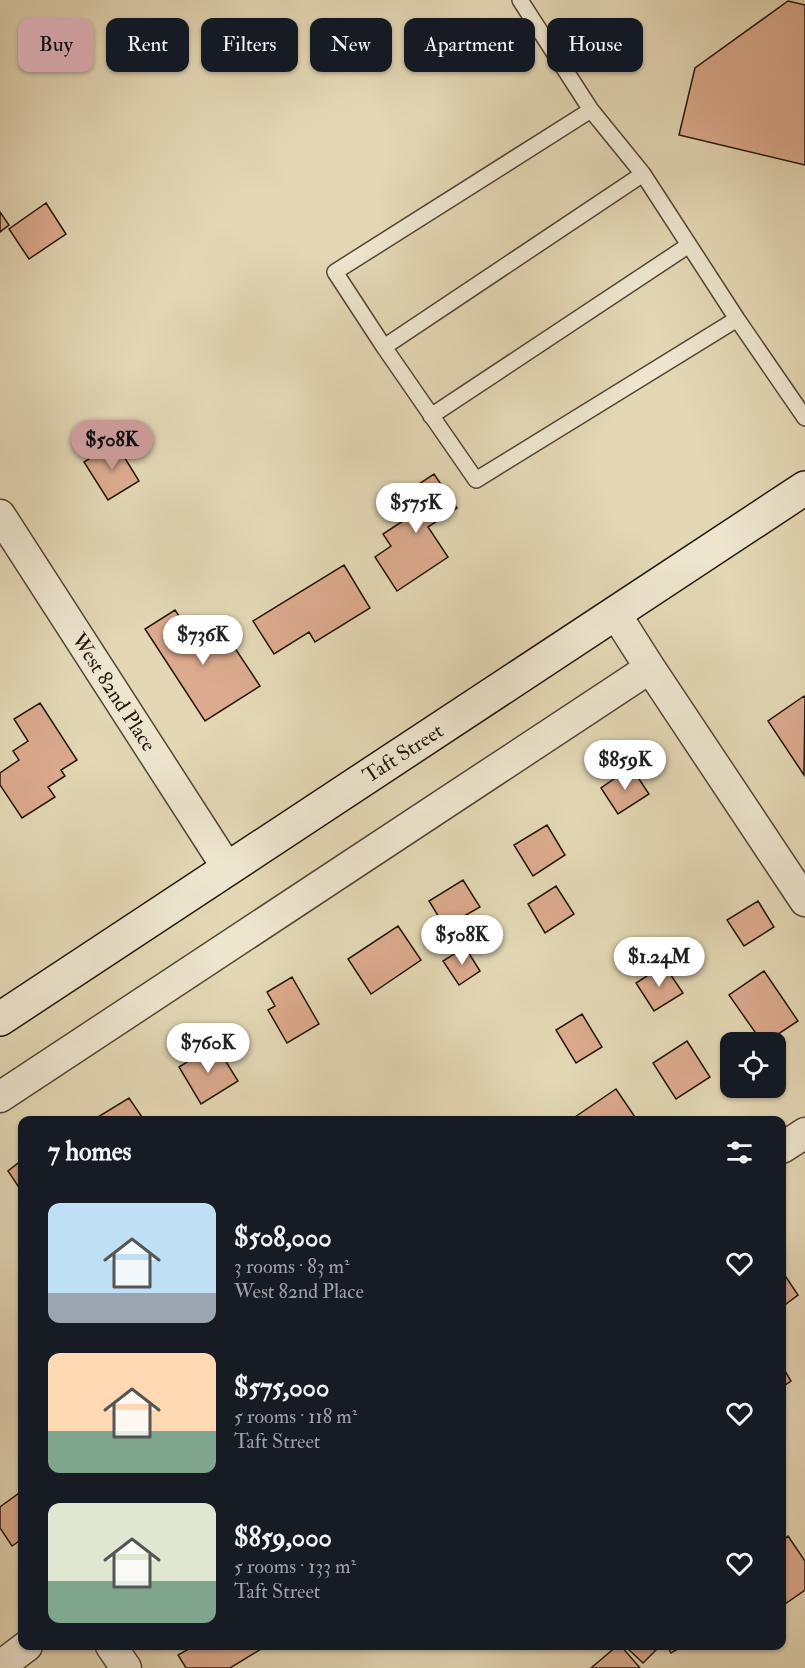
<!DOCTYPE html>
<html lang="en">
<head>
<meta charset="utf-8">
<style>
  body { margin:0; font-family:"IM FELL Double Pica",serif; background:#20242c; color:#f1f3f6; height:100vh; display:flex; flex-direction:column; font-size:22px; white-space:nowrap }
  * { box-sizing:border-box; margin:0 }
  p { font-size:20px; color:#9ea1a6 }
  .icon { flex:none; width:33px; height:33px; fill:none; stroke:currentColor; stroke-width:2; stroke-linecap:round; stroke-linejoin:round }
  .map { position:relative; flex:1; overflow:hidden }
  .panel { position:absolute; left:18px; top:1116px; width:768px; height:534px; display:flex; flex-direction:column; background:#171b24; border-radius:12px; box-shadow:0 2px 4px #0004 }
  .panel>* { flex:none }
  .guide { position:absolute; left:18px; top:18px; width:770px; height:54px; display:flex; gap:12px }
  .buttons { position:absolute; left:720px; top:1032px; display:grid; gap:12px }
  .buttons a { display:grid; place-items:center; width:66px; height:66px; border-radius:12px; background:#171b24; box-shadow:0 2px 4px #0004; font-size:30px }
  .price { position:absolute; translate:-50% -51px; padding:0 14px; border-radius:21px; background:#fff; color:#222; font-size:20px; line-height:39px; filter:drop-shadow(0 2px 3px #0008) }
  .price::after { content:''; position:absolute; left:50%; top:36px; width:18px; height:14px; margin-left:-9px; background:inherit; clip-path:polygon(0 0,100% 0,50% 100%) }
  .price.on { background:#c59692; color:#111 }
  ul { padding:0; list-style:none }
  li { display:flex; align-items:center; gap:18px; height:150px; padding:0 30px }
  li span { display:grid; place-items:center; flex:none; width:168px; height:120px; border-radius:12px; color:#555 }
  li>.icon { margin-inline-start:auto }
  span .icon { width:72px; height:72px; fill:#fffc; stroke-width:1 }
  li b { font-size:26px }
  h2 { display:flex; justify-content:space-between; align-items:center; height:72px; padding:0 30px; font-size:26px }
  .pill { padding:0 21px; border-radius:12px; background:#171b24; box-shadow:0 2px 4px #0004; font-size:21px; line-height:54px }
  .pill.on { background:#c59692; color:#111 }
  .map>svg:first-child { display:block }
</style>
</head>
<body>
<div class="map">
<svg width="805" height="1668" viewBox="0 0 805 1668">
  <rect width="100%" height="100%" fill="#e3d7b4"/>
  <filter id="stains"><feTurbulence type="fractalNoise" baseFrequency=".00333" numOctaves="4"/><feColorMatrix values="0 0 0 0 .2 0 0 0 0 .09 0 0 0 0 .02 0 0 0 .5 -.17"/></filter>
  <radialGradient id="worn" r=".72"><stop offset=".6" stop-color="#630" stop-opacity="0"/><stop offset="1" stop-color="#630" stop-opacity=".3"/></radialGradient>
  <path fill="#dcaa8e" stroke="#24160b" stroke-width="1.5" d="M 788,1 L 805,5 L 805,165 L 679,135 L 695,68 Z
    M 46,203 L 66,234 L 29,259 L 9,229 Z
    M 0,212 L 9,225 L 0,232 Z
    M 115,442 L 139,481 L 108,500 L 84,462 Z
    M 434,474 L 457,508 L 428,527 L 448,557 L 397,591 L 375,557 L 391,546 L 383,534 L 412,515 L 399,497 Z
    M 344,565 L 370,608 L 315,642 L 309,632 L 274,654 L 253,621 Z
    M 175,610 L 201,649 L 225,633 L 260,686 L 205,721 L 145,629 Z
    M 804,696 L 805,698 L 804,775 L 768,721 Z
    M 40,703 L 77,760 L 61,770 L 65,776 L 48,787 L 55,797 L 22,818 L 0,785 L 0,773 L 19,760 L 13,751 L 28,741 L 14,719 Z
    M 631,767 L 649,794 L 618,814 L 601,788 Z
    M 547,825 L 565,855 L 533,876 L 514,845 Z
    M 463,880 L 480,907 L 445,927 L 429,901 Z
    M 556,886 L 574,914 L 545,933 L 528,904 Z
    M 758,901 L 774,927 L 744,946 L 727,920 Z
    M 398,926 L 421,960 L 371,994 L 348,959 Z
    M 465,947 L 480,971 L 459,985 L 443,961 Z
    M 664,965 L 683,993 L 654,1011 L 636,983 Z
    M 764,971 L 798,1021 L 766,1042 L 762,1042 L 729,995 Z
    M 292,977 L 319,1024 L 287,1043 L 268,1010 L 275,1006 L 267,992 Z
    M 582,1014 L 602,1047 L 576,1063 L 556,1030 Z
    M 687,1041 L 710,1077 L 676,1099 L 653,1063 Z
    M 215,1044 L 238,1081 L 201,1104 L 179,1067 Z
    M 616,1089 L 637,1120 L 573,1120 L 572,1119 Z
    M 129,1098 L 144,1120 L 101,1120 L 98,1117 Z
    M 22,1160 L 22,1192 L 8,1171 Z
    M 782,1271 L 798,1295 L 782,1307 Z
    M 782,1366 L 791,1381 L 782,1387 Z
    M 22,1491 L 22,1539 L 12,1546 L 0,1528 L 0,1507 Z
    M 788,1536 L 805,1561 L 805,1590 L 782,1606 L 782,1541 Z
    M 194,1646 L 266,1646 L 230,1668 L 186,1668 L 178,1655 Z
    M 617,1646 L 621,1646 L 640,1668 L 591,1668 Z
    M 625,1646 L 660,1646 L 643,1663 Z
    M 667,1646 L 683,1646 L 671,1653 Z"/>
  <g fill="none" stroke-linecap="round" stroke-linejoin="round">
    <g stroke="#544635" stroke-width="18">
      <path id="service" d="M 520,0 L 591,110 L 335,272 L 384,347 L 476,480 L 737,319 L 805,418
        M 591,110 L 643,174 L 737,319
        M 384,347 L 643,174
        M 431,416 L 689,245"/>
    </g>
    <g stroke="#544635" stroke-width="33">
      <path id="minor" d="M 0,515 L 228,869
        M 615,613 L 650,668 L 805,901
        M 0,1097 L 650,668
        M 782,1148 L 805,1133
        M 111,1646 L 126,1668
        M 1,1668 L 7,1661 L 27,1646"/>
    </g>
    <g stroke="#24160b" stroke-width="36">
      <path id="secondary" d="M 0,1019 L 805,488"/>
    </g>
    <use href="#service" stroke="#ede5ce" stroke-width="15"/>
    <use href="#minor" stroke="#ede5ce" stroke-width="30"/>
    <use href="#secondary" stroke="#ede5ce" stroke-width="33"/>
  </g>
  <g text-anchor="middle" stroke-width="4.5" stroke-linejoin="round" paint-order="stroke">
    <g font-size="21" fill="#24160b" stroke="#ede5ce">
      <text transform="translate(114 692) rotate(57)" y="7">West 82nd Place</text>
      <text transform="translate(403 753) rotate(-33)" y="7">Taft Street</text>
    </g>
  </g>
  <rect width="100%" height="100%" filter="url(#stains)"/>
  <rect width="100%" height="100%" fill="url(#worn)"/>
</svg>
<div class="buttons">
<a><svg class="icon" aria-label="locate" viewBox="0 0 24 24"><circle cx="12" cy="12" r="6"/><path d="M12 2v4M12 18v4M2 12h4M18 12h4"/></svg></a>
</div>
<b class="price on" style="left:112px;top:471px">$508K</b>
<b class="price" style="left:416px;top:534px">$575K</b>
<b class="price" style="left:203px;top:666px">$736K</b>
<b class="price" style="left:625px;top:791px">$859K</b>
<b class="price" style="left:462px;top:966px">$508K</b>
<b class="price" style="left:659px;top:988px">$1.24M</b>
<b class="price" style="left:208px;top:1074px">$760K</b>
<div class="guide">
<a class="pill on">Buy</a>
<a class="pill">Rent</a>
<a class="pill">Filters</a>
<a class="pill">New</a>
<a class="pill">Apartment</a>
<a class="pill">House</a>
</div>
<section class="panel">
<h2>7 homes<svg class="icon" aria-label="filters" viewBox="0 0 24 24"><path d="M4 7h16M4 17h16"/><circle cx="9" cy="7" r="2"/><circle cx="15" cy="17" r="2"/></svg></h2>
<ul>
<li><span style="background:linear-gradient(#bfe0f5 75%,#9aa5b1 0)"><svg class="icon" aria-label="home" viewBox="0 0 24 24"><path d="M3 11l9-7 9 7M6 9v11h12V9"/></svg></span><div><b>$508,000</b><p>3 rooms · 83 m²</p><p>West 82nd Place</p></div><svg class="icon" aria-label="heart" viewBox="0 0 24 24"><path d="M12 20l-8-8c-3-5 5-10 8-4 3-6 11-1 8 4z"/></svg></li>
<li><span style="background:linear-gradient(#ffd9b3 65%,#7fa58c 0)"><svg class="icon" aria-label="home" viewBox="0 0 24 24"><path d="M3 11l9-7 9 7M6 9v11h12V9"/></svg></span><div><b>$575,000</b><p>5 rooms · 118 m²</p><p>Taft Street</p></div><svg class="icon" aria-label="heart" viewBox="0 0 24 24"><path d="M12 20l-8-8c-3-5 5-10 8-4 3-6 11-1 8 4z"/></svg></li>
<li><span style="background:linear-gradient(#dfe7d0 65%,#7fa58c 0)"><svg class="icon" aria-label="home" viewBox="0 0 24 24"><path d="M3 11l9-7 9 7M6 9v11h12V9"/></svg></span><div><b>$859,000</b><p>5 rooms · 133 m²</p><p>Taft Street</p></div><svg class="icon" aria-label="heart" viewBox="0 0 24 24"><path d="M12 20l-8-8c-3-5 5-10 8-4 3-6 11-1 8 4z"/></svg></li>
</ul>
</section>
</div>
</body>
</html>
